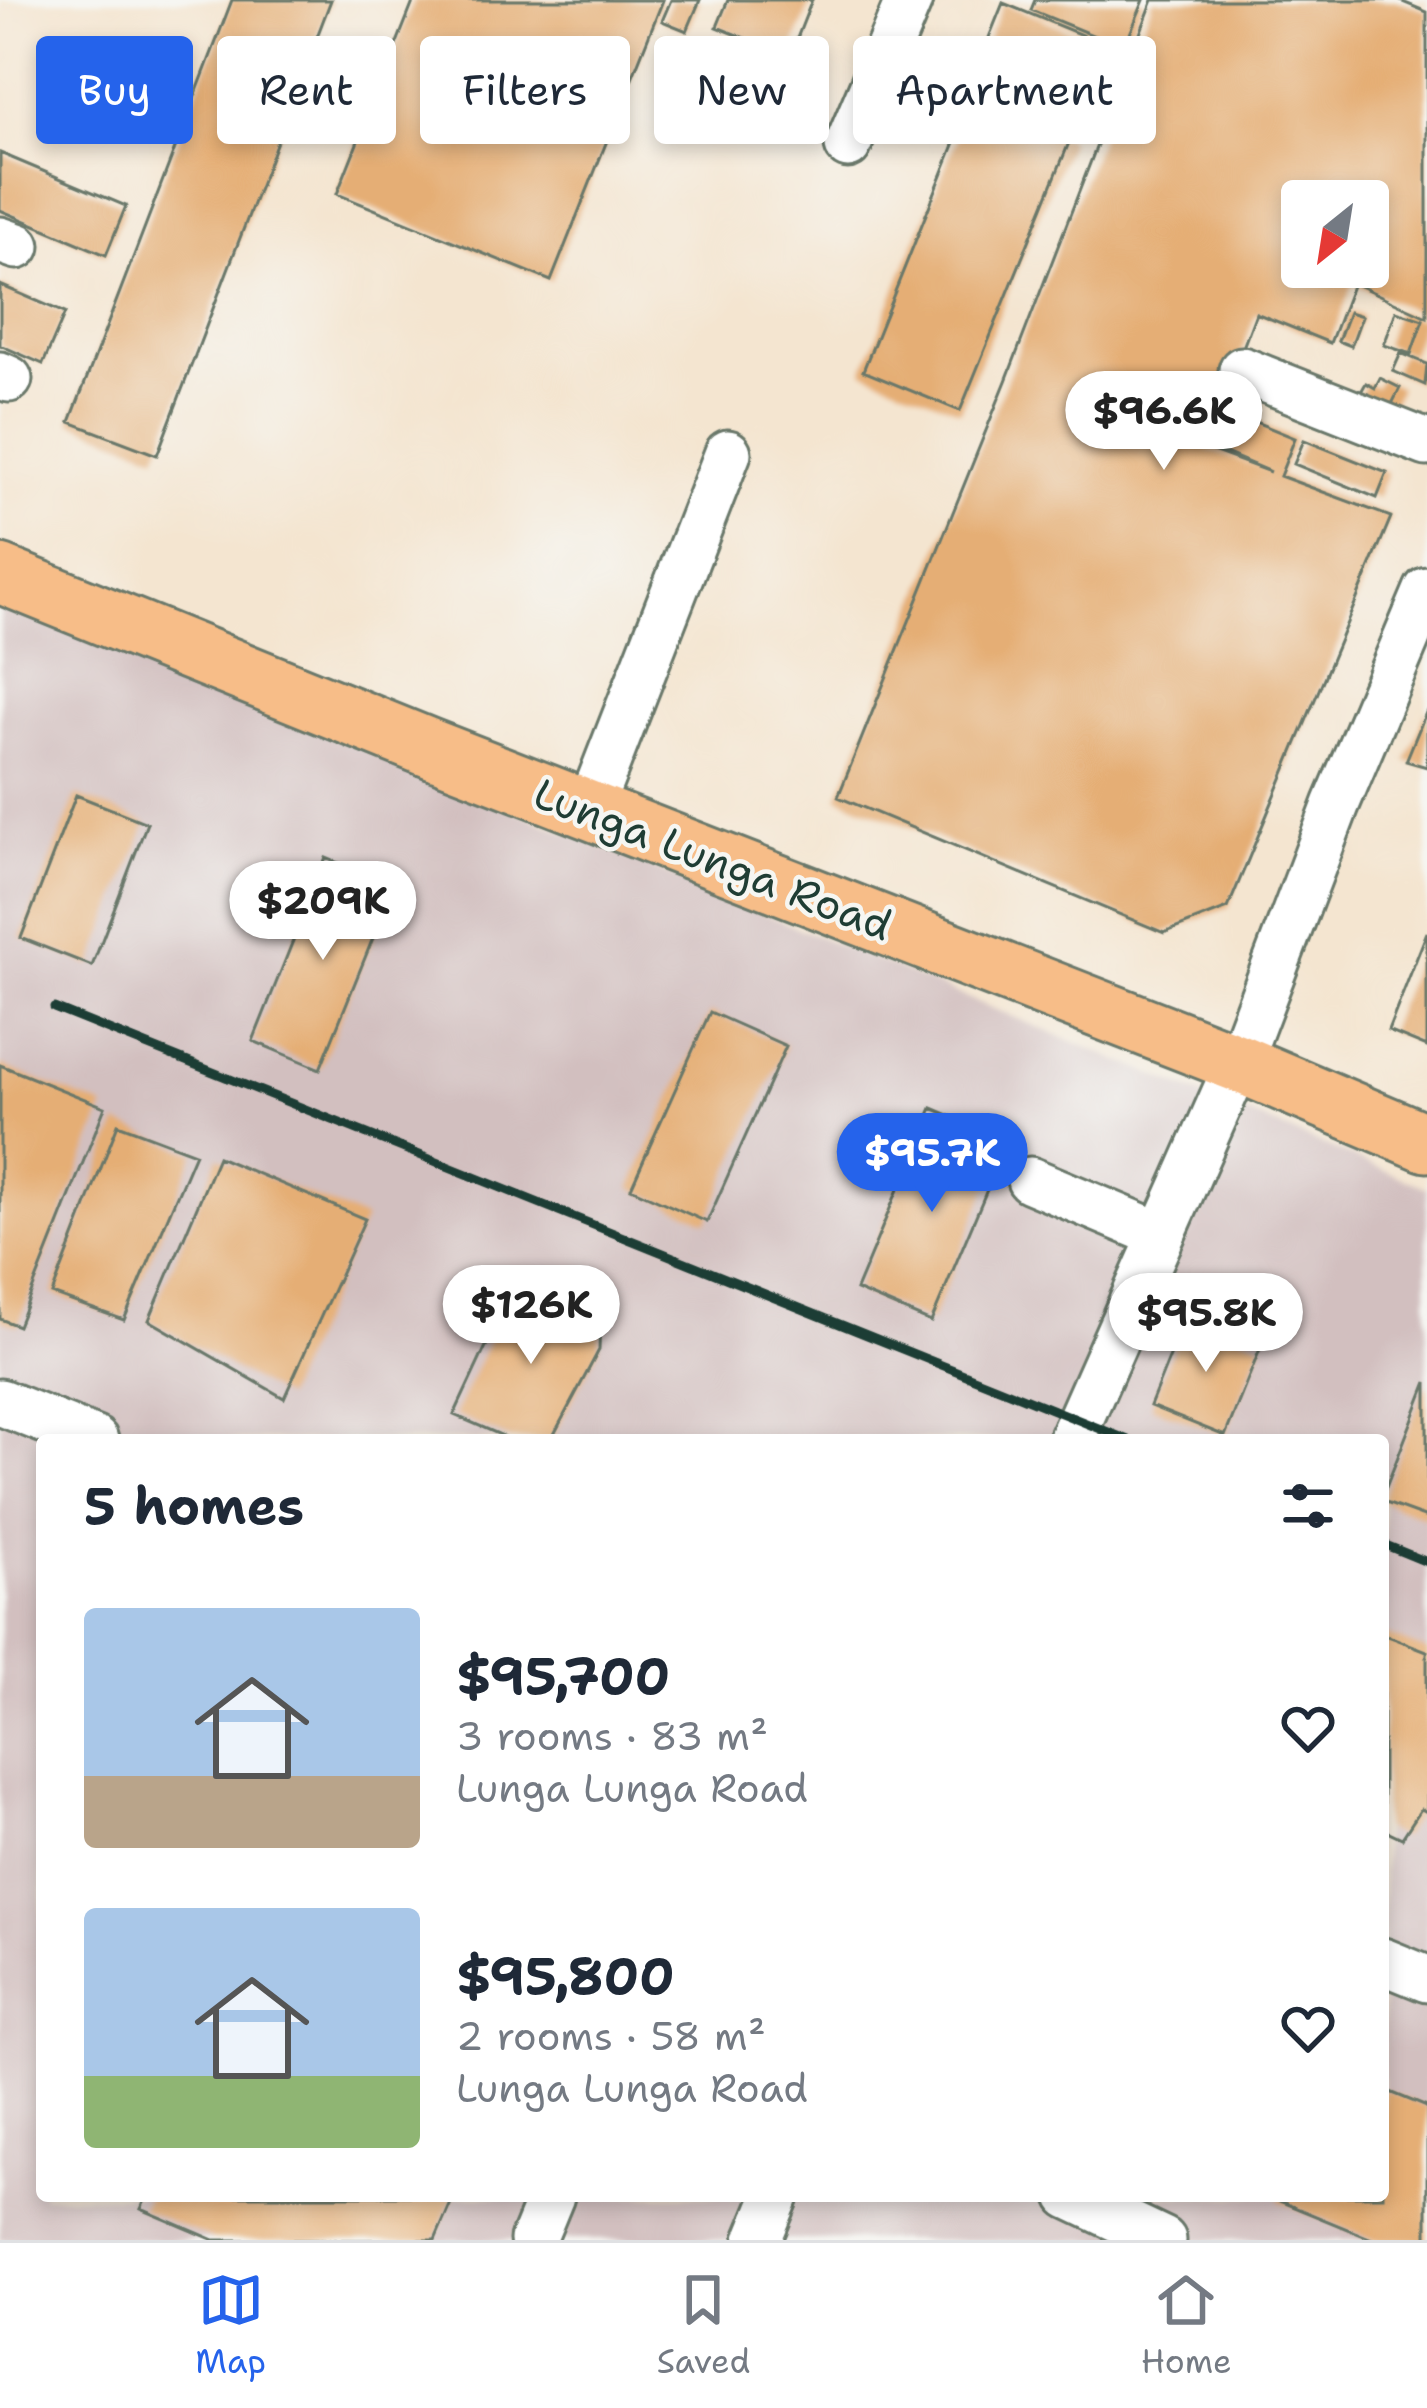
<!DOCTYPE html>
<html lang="en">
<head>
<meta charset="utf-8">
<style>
  body { margin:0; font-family:"Shantell Sans",sans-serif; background:#f2f2f3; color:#1f2937; height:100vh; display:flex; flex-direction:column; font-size:45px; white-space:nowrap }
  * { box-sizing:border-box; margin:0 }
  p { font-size:39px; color:#747a83 }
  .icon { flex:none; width:66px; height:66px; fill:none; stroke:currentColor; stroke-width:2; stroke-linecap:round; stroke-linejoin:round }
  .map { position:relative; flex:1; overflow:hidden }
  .details { position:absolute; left:36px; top:1434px; width:1353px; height:768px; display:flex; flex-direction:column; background:#fff; border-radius:12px; box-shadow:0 6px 18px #0003 }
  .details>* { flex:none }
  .banner { position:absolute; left:36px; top:36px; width:1356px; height:108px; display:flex; gap:24px }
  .needle { width:78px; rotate:210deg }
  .fabs { position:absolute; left:1281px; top:180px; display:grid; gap:24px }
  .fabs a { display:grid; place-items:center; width:108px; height:108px; border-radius:12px; background:#fff; box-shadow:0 6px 18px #0003; font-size:60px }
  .price { position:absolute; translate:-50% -102px; padding:0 27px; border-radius:42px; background:#fff; color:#222; font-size:39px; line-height:78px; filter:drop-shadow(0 3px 6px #0008) }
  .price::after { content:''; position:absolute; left:50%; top:72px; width:36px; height:27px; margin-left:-18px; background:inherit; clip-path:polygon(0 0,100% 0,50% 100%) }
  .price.selected { background:#2563eb; color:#fff }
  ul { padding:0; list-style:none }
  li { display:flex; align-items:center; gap:36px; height:300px; padding:0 48px }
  li span { display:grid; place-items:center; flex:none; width:336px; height:240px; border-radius:12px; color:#555 }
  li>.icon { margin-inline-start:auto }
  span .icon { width:144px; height:144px; fill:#fffc; stroke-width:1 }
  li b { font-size:51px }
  h2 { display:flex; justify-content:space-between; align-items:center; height:144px; padding:0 48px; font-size:51px }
  .pill { padding:0 42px; border-radius:12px; background:#fff; box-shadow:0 6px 18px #0003; font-size:42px; line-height:108px }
  .pill.selected { background:#2563eb; color:#fff }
  .tabs { display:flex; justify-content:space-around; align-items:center; height:168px; border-top:3px solid #e0e1e3; background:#fff; font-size:33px; color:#747a83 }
  .tabs a { display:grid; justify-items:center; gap:6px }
  .tabs .selected { color:#2563eb }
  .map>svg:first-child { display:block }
</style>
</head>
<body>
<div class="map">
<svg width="1427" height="2240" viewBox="0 0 1427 2240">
  <rect width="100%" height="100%" fill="#f6f6f2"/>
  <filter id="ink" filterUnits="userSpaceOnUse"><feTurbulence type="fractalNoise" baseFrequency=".00833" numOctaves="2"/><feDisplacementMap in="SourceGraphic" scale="24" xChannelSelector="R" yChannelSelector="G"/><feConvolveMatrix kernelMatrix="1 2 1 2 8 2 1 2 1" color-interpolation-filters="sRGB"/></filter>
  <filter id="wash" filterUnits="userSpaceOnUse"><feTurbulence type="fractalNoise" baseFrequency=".004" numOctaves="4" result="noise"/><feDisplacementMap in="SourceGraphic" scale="48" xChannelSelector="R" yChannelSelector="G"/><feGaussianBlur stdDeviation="2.7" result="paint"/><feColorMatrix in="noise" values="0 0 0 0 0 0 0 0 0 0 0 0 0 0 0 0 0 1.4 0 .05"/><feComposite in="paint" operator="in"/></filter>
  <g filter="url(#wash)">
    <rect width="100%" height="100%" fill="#f4e5d0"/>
    <path fill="#d2bfbf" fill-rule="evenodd" d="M 0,598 L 1427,1188 L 1427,2240 L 0,2240 ZM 42,1440 L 1383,1440 L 1383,2196 L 42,2196 Z"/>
    <g id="blocks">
      <path fill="#e5ae74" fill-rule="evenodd" d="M 232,0 L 331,0 L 157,455 L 70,422 Z
        M 414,0 L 663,0 L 551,281 L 337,194 Z
        M 671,0 L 700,0 L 687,31 L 662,21 Z
        M 728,0 L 812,0 L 790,56 L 717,27 Z
        M 1035,0 L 1144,0 L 1124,48 L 1031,10 Z
        M 1153,0 L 1398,0 L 1427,12 L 1427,317 L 1353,283 L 1330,343 L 1256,313 L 1205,448 L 1270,472 L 1209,446 L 1223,409 L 1295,438 L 1280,476 L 1391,517 L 1228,908 L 1164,933 L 838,797 L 1006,381 ZM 1302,201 L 1368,201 L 1368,267 L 1302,267 Z
        M 1003,3 L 1104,44 L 1068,133 L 967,92 Z
        M 972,100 L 1070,140 L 960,411 L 863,371 Z
        M 0,153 L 126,206 L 106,255 L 0,210 Z
        M 0,285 L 65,313 L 43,364 L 0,345 Z
        M 1396,311 L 1423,320 L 1411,354 L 1384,345 Z
        M 1349,312 L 1362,316 L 1351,346 L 1338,341 Z
        M 1401,353 L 1427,364 L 1425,385 L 1393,371 Z
        M 1380,378 L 1400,388 L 1388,412 L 1358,397 L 1366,383 L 1375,388 Z
        M 1304,440 L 1387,473 L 1377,498 L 1294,464 Z
        M 1427,710 L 1427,767 L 1406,761 Z
        M 76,795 L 147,823 L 92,966 L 21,938 Z
        M 326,858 L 394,886 L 320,1069 L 253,1041 Z
        M 1427,932 L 1427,1047 L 1388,1031 Z
        M 710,1012 L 786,1046 L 707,1222 L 631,1188 Z
        M 0,1065 L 105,1107 L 18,1326 L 0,1319 Z
        M 932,1108 L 1008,1140 L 931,1322 L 856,1290 Z
        M 118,1124 L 195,1153 L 124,1320 L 52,1294 Z
        M 218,1157 L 365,1219 L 284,1398 L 149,1320 Z
        M 516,1282 L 600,1317 L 599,1350 L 551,1440 L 512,1440 L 454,1415 Z
        M 1187,1314 L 1262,1344 L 1225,1436 L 1150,1406 Z
        M 1427,1382 L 1427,1518 L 1383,1502 L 1383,1495 Z
        M 1383,1634 L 1427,1651 L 1427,1812 L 1421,1809 L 1402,1838 L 1383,1829 Z
        M 1383,2089 L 1427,2107 L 1427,2240 L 1374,2240 L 1279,2201 L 1281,2196 L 1383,2196 Z
        M 147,2196 L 454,2196 L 435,2240 L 214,2240 L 141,2209 Z"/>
    </g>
  </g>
  <g filter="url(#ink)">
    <use href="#blocks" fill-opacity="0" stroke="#6a786b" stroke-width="3"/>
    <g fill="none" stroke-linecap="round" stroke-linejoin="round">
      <g stroke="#6a786b" stroke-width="51">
        <path id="minor" d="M 848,145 L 909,0
          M 0,240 L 17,246
          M 1242,370 L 1427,443
          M 0,375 L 9,379
          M 589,810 L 728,453
          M 1030,1180 L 1161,1235
          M 0,1402 L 95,1440
          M 1071,1440 L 1238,1063 L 1336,805 L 1427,590
          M 1383,1961 L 1427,1979
          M 1070,2196 L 1163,2240
          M 533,2240 L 551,2196
          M 758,2240 L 776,2196"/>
      </g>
      <g stroke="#6a786b" stroke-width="63">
        <path id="major" d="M 0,574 L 427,747 L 1238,1063 L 1427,1143"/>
      </g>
      <use href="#minor" stroke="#fff" stroke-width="45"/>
      <use href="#major" stroke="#f7bd88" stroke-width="57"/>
      <path stroke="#1f3d34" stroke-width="9" d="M 54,1008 L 1128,1440
        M 1383,1544 L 1427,1562"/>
    </g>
  </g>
  <g text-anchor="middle" stroke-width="9" stroke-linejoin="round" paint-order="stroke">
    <g font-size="42" fill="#1f3d34" stroke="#f6f6f2">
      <text transform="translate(713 859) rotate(21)" y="15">Lunga Lunga Road</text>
    </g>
  </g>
</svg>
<div class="fabs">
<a><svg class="needle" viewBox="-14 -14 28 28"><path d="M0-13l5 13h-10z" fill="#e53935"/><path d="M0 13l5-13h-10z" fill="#747a83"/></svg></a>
</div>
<b class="price" style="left:1164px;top:473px">$96.6K</b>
<b class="price" style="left:323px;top:963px">$209K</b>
<b class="price selected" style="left:932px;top:1215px">$95.7K</b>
<b class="price" style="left:531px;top:1367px">$126K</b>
<b class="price" style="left:1206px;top:1375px">$95.8K</b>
<div class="banner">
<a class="pill selected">Buy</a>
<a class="pill">Rent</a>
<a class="pill">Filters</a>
<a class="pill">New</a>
<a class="pill">Apartment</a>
</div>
<section class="details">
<h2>5 homes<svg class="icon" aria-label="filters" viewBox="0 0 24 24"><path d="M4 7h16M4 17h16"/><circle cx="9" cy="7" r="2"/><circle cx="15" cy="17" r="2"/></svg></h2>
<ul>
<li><span style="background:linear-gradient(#a9c7e8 70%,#b9a48a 0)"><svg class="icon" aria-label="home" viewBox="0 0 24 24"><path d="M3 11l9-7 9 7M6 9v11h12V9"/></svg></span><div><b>$95,700</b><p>3 rooms · 83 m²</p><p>Lunga Lunga Road</p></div><svg class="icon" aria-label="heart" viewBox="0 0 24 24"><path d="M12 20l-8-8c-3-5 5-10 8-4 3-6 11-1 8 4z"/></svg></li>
<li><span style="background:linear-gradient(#a9c7e8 70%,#8fb573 0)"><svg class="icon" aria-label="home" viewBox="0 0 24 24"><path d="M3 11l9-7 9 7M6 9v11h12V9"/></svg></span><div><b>$95,800</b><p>2 rooms · 58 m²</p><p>Lunga Lunga Road</p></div><svg class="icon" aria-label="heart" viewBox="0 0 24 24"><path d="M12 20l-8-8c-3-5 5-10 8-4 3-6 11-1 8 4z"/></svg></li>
</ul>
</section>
</div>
<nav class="tabs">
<a class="selected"><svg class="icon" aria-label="map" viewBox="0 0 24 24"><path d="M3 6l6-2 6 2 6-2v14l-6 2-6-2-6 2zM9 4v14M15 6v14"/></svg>Map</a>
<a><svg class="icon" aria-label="saved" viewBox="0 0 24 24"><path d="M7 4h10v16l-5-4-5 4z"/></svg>Saved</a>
<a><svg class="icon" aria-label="home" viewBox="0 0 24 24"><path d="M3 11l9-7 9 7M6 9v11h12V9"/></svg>Home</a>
</nav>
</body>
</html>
